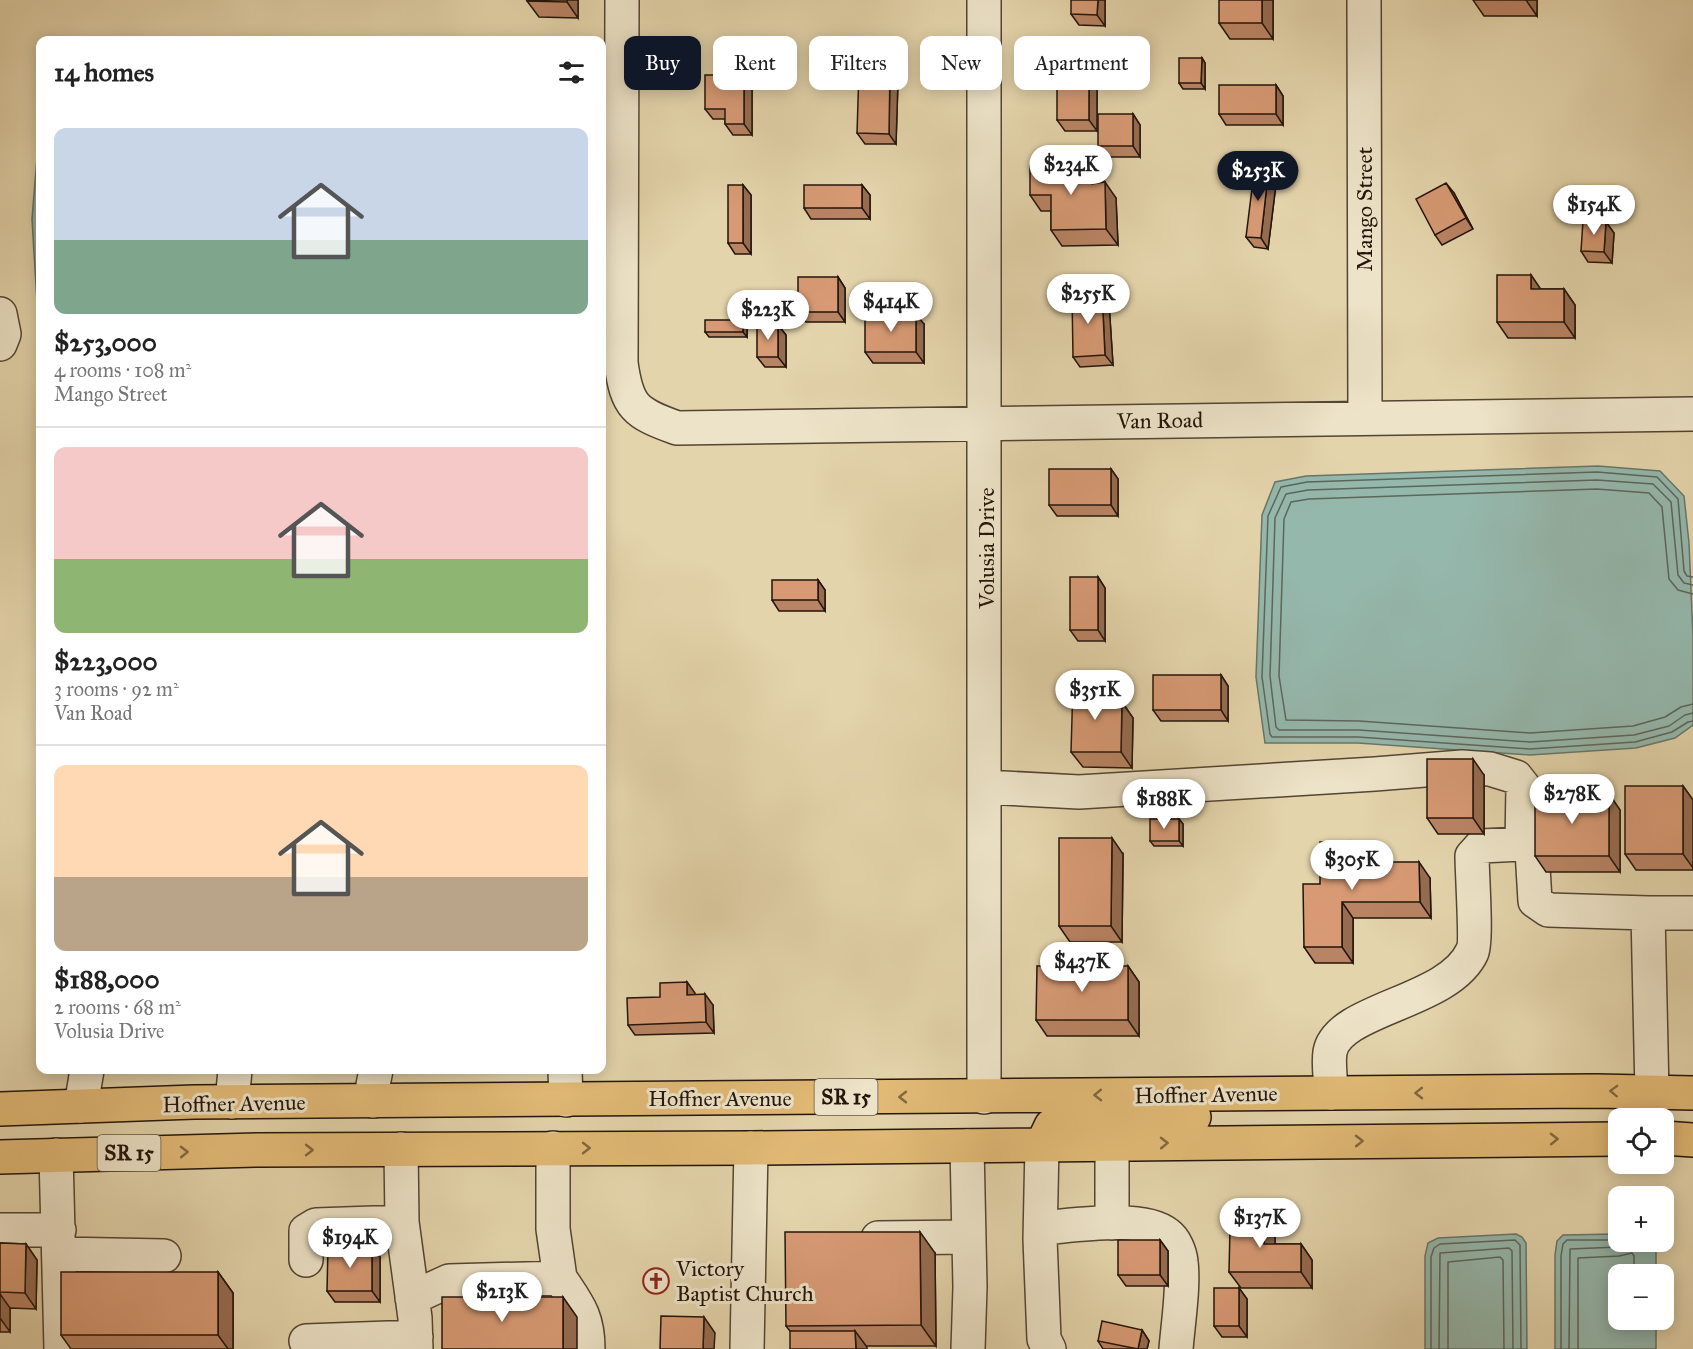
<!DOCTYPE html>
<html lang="en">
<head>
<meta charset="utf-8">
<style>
  body { margin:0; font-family:"IM FELL Great Primer",serif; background:#f6f6f6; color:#222; height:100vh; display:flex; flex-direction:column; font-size:22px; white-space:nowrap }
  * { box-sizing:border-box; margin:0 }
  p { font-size:20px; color:#767676 }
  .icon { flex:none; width:33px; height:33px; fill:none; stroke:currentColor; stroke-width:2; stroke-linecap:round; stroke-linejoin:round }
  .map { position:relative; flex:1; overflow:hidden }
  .drawer { position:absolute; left:36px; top:36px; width:570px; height:1038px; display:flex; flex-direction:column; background:#fff; border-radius:12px; box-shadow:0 3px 15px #0003 }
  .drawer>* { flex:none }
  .guide { position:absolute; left:624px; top:36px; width:570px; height:54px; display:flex; gap:12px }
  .buttons { position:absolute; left:1608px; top:1108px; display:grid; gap:12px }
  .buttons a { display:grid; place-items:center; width:66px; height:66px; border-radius:12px; background:#fff; box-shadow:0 3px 15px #0003; font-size:30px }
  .price { position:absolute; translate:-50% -51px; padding:0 14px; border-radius:21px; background:#fff; color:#222; font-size:20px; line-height:39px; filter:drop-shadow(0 2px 3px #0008) }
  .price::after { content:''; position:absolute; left:50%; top:36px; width:18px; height:14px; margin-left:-9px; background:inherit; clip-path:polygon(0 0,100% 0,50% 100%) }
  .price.on { background:#111827; color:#fff }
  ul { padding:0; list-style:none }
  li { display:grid; align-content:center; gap:12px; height:318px; padding:0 18px }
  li+li { border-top:2px solid #e0e0e0 }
  li span { display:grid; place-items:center; height:186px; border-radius:12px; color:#555 }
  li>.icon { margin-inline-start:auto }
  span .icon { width:108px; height:108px; fill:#fffc; stroke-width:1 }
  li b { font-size:26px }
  h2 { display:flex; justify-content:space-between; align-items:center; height:72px; padding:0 18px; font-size:26px }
  .tag { padding:0 21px; border-radius:12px; background:#fff; box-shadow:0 3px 15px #0003; font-size:21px; line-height:54px }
  .tag.on { background:#111827; color:#fff }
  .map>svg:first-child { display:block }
</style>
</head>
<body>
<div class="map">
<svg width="1693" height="1349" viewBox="0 0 1693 1349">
  <rect width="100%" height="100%" fill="#e4d4ab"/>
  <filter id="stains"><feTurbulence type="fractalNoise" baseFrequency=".00333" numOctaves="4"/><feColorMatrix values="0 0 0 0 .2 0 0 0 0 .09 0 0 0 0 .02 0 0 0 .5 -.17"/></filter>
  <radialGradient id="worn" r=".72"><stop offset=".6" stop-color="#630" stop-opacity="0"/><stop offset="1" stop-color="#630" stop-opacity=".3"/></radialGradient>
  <path fill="#95b8ad" stroke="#67776c" stroke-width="1.5" d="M 40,109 L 40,308 L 37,302 L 32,219 L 37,158 L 37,117 Z
    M 1598,466 L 1660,471 L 1684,496 L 1689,543 L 1693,637 L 1693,725 L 1675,738 L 1636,748 L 1530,755 L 1358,743 L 1265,743 L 1256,677 L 1262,515 L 1275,482 L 1306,476 Z
    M 1516,1234 L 1522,1237 L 1526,1243 L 1527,1349 L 1425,1349 L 1425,1256 L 1428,1243 L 1438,1238 Z
    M 1618,1234 L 1618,1242 L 1654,1242 L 1656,1253 L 1656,1275 L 1618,1275 L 1618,1320 L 1656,1320 L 1656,1349 L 1555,1349 L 1555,1255 L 1557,1241 L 1563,1235 Z"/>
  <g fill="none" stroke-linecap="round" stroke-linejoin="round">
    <path stroke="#5c665c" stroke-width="1.5" d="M 40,190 L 39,219 L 40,268
      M 1693,577 L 1687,576 L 1684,571 L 1678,499 L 1657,477 L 1597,472 L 1307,482 L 1281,487 L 1268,516 L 1262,677 L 1270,734 L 1272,737 L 1358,737 L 1530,749 L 1635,742 L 1672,732 L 1688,722 L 1693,721
      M 1693,585 L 1684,583 L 1678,575 L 1671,502 L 1653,484 L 1597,480 L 1308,490 L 1286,494 L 1275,518 L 1270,676 L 1276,727 L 1279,730 L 1359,730 L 1530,742 L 1634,735 L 1669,726 L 1685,715 L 1693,713
      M 1693,594 L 1678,590 L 1669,579 L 1662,507 L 1649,493 L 1597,489 L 1309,499 L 1291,502 L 1284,519 L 1279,676 L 1286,720 L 1359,721 L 1530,733 L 1633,726 L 1665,717 L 1681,707 L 1693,704
      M 1431,1349 L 1431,1257 L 1434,1248 L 1440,1244 L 1515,1240 L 1520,1245 L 1521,1349
      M 1439,1349 L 1440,1253 L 1509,1248 L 1512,1251 L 1513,1349
      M 1448,1349 L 1448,1262 L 1500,1257 L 1503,1260 L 1504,1349
      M 1561,1349 L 1561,1256 L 1563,1244 L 1567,1240 L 1618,1240
      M 1569,1349 L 1570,1249 L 1619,1247 L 1628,1242
      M 1578,1349 L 1578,1258 L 1619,1256 L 1632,1253 L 1634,1256 L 1634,1275"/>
    <g stroke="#534533" stroke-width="36">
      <path id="minor" d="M 622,0 L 621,363 C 627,407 635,413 677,428 L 1693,414
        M 1364,0 L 1365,417
        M 0,314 L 4,334 L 0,344
        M 985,787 L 1079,792 L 1375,774 L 1462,767 L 1490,769 L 1516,777 L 1523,786 L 1522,844
        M 1648,913 L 1693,913
        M 565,1070 L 566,1100
        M 1331,1093 C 1331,1080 1328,1065 1330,1052 C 1338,1008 1449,1003 1472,952 C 1477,943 1472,872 1472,856 L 1481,846 L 1522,844 L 1532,850 L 1535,901 L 1548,910 L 1648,913 L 1652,1093
        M 984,1097 L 984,0
        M 373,1101 L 373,1085 L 376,1070
        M 232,1102 L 235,1070
        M 81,1106 L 87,1070
        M 1042,1145 L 1040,1239 L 1044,1339 L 1049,1349
        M 967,1146 L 970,1287 L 968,1349
        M 401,1149 L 402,1222 L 415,1318 L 416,1349
        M 56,1155 L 61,1349
        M 1112,1223 L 1112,1144
        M 1041,1228 C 1071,1226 1143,1214 1167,1234 C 1175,1240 1180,1252 1181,1262 C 1184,1286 1178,1324 1176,1349
        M 0,1230 L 59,1230
        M 878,1238 L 969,1237
        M 60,1254 L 164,1256
        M 306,1260 L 306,1231 L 316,1225 L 402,1222
        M 560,1278 C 578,1305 588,1316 588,1349
        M 412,1298 L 449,1281 L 560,1278 L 553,1229 L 553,1148
        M 306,1341 L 416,1337
        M 747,1349 L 751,1148"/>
    </g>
    <g stroke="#23150b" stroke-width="36">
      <path id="major" d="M 0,1109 L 194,1102 L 1596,1091 L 1693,1093
        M 1664,1138 L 1693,1140
        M 1042,1145 L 1051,1126 L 1071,1120 L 1194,1117
        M 0,1157 L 257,1150 L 751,1148 L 1618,1139"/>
    </g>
    <use href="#minor" stroke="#ede3c8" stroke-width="33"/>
    <use href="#major" stroke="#e2ba76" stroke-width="33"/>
  </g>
  <path fill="#b98464" stroke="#23150b" stroke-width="1.5" d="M 578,0 L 578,18 L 539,17 L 527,1 Z
    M 1105,0 L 1105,26 L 1079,25 L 1071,14 Z
    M 1273,0 L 1273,39 L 1230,39 L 1219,23 Z
    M 1473,0 L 1537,0 L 1537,16 L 1484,16 Z
    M 744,57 L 752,68 L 752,135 L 733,135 L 725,124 L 725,119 L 713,119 L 705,109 L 726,75 Z
    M 1097,58 L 1097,131 L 1065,131 L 1057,120 Z
    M 1202,58 L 1205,63 L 1205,89 L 1183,89 L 1179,83 Z
    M 890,71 L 898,81 L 896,144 L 865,144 L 857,133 Z
    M 1276,85 L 1283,96 L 1283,125 L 1226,125 L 1219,114 Z
    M 1133,114 L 1140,125 L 1140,157 L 1105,157 L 1098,146 Z
    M 1092,164 L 1103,180 L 1103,182 L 1116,198 L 1118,245 L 1062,246 L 1051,230 L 1051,211 L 1041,211 L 1030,195 Z
    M 1269,166 L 1277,176 L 1268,249 L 1254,247 L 1246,237 Z
    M 743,185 L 751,195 L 751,254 L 735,254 L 728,243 Z
    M 862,185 L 870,195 L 870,219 L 811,219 L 804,208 Z
    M 1454,193 L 1473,229 L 1442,245 L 1435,235 Z
    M 1606,222 L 1614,233 L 1612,263 L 1588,262 L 1581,251 Z
    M 1531,275 L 1540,289 L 1564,289 L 1575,305 L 1575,338 L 1508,338 L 1497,322 Z
    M 838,277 L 845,288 L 845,322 L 806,322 L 798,312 Z
    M 1102,292 L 1109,303 L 1113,365 L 1080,367 L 1073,357 Z
    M 743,320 L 747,326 L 747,337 L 709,337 L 705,332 Z
    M 924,324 L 924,363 L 873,363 L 865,352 Z
    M 778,325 L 786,335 L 786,367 L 765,367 L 757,357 Z
    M 1111,469 L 1118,479 L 1118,516 L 1057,516 L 1049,505 Z
    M 1098,577 L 1105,588 L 1105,641 L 1078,641 L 1070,630 Z
    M 818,580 L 825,590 L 825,611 L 779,611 L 772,600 Z
    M 1221,675 L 1228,686 L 1228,721 L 1161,721 L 1153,710 Z
    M 1112,700 L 1112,701 L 1122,702 L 1133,718 L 1132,768 L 1083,767 L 1071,752 Z
    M 1484,775 L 1484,834 L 1438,834 L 1427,818 Z
    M 1683,786 L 1693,800 L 1693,870 L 1636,870 L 1625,854 Z
    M 1609,794 L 1620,810 L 1620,872 L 1546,872 L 1535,856 Z
    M 1179,819 L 1183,824 L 1183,846 L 1154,846 L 1150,841 Z
    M 1351,842 L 1362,858 L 1362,862 L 1430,878 L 1431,918 L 1353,918 L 1353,963 L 1315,963 L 1304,947 L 1320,884 Z
    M 1123,854 L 1122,942 L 1070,942 L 1059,926 Z
    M 1128,966 L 1139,982 L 1139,1036 L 1047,1036 L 1036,1020 Z
    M 687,982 L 695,995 L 713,1005 L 714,1033 L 635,1035 L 628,1025 L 660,997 Z
    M 1264,1211 L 1275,1227 L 1275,1244 L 1301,1244 L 1312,1260 L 1312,1288 L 1241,1288 L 1229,1272 L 1240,1229 Z
    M 1160,1240 L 1168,1251 L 1168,1286 L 1126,1286 L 1118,1275 Z
    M 0,1243 L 26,1244 L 37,1260 L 36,1309 L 10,1308 L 10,1332 L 0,1332 Z
    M 372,1246 L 380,1257 L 380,1302 L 335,1302 L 327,1291 Z
    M 935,1253 L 936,1346 L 867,1346 L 790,1331 L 786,1326 Z
    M 218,1272 L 233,1293 L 233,1349 L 71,1349 L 61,1335 Z
    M 1239,1288 L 1247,1299 L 1247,1337 L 1222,1337 L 1214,1326 Z
    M 1142,1330 L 1149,1341 L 1147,1349 L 1103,1349 L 1098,1341 Z"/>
  <path fill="#966c51" stroke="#23150b" stroke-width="1.5" d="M 567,0 L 578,0 L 578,18 L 567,2 Z
    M 1098,0 L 1105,0 L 1105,26 L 1097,15 Z
    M 1262,0 L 1273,0 L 1273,39 L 1262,23 Z
    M 1526,0 L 1537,0 L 1537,16 Z
    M 1089,47 L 1097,58 L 1097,131 L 1089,120 Z
    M 744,57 L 752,68 L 752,135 L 744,124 Z
    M 1202,58 L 1205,63 L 1205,89 L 1201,83 Z
    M 890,71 L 898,81 L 896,144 L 889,134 Z
    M 1276,85 L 1283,96 L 1283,125 L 1276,114 Z
    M 1133,114 L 1140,125 L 1140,157 L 1133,146 Z
    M 1092,164 L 1103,180 L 1103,199 L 1092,184 Z
    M 1269,166 L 1277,176 L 1268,249 L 1261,238 Z
    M 1105,182 L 1116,198 L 1118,245 L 1106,229 Z
    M 1446,183 L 1454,193 L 1473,229 L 1466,218 Z
    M 743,185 L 751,195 L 751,254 L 743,243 Z
    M 862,185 L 870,195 L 870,219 L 862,208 Z
    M 1606,222 L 1614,233 L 1612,263 L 1604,252 Z
    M 1531,275 L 1542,291 L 1531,289 Z
    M 838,277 L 845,288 L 845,322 L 838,312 Z
    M 1564,289 L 1575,305 L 1575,338 L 1564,322 Z
    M 1102,292 L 1109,303 L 1113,365 L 1105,355 Z
    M 916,314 L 924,324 L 924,363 L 916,352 Z
    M 743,320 L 747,326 L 747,337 L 743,332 Z
    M 778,325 L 786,335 L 786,367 L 778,357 Z
    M 1111,469 L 1118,479 L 1118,516 L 1111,505 Z
    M 1098,577 L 1105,588 L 1105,641 L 1098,630 Z
    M 818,580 L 825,590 L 825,611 L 818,600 Z
    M 1221,675 L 1228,686 L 1228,721 L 1221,710 Z
    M 1101,684 L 1112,700 L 1112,717 L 1101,701 Z
    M 1122,702 L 1133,718 L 1132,768 L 1121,752 Z
    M 1473,759 L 1484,775 L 1484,834 L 1473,818 Z
    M 1683,786 L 1693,800 L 1693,868 L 1683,854 Z
    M 1609,794 L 1620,810 L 1620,872 L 1609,856 Z
    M 1179,819 L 1183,824 L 1183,846 L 1179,841 Z
    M 1112,838 L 1123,854 L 1122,942 L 1111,926 Z
    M 1351,842 L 1362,858 L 1362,878 L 1351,862 Z
    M 1419,862 L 1430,878 L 1431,918 L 1420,902 Z
    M 1342,902 L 1353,918 L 1353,963 L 1342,947 Z
    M 1128,966 L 1139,982 L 1139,1036 L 1128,1020 Z
    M 687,982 L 695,993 L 695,1006 L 687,995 Z
    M 705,994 L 713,1005 L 714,1033 L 706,1022 Z
    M 1264,1211 L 1275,1227 L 1275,1260 L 1264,1244 Z
    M 920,1232 L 935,1253 L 936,1346 L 921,1325 Z
    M 1160,1240 L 1168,1251 L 1168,1286 L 1160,1275 Z
    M 26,1244 L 37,1260 L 36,1309 L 25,1293 Z
    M 1301,1244 L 1312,1260 L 1312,1288 L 1301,1272 Z
    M 372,1246 L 380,1257 L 380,1302 L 372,1291 Z
    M 218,1272 L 233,1293 L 233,1349 L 228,1349 L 218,1335 Z
    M 1239,1288 L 1247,1299 L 1247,1337 L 1239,1326 Z
    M 0,1294 L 10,1308 L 10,1332 L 0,1318 Z
    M 563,1297 L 577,1317 L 577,1349 L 563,1349 Z
    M 704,1317 L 715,1333 L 714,1349 L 703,1349 Z
    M 1142,1330 L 1149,1341 L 1147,1349 L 1138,1349 Z
    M 855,1331 L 867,1347 L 867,1349 L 856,1349 Z"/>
  <path fill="#d79a74" stroke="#23150b" stroke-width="1.5" d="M 527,0 L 567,0 L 567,2 L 527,1 Z
    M 1071,0 L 1098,0 L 1097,15 L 1071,14 Z
    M 1219,0 L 1262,0 L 1262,23 L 1219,23 Z
    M 1057,47 L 1089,47 L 1089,120 L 1057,120 Z
    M 726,57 L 744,57 L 744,124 L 725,124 L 725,109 L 705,109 L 705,75 L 726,75 Z
    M 1179,58 L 1202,58 L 1201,83 L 1179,83 Z
    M 859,70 L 890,71 L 889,134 L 857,133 Z
    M 1219,85 L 1276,85 L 1276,114 L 1219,114 Z
    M 1098,114 L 1133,114 L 1133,146 L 1098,146 Z
    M 1092,164 L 1092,184 L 1105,182 L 1106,229 L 1051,230 L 1051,195 L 1030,195 L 1030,165 Z
    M 1255,164 L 1269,166 L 1261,238 L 1246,237 Z
    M 1446,183 L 1466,218 L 1435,235 L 1416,199 Z
    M 728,185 L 743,185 L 743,243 L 728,243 Z
    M 804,185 L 862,185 L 862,208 L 804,208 Z
    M 1583,221 L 1606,222 L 1604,252 L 1581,251 Z
    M 1497,275 L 1531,275 L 1531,289 L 1564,289 L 1564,322 L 1497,322 Z
    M 798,277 L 838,277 L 838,312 L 798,312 Z
    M 1102,292 L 1105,355 L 1073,357 L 1072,294 Z
    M 865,314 L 916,314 L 916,352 L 865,352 Z
    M 705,320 L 743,320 L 743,332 L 705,332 Z
    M 757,325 L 778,325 L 778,357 L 757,357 Z
    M 1049,469 L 1111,469 L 1111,505 L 1049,505 Z
    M 1070,577 L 1098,577 L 1098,630 L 1070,630 Z
    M 772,580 L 818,580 L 818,600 L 772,600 Z
    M 1153,675 L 1221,675 L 1221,710 L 1153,710 Z
    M 1073,684 L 1101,684 L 1101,701 L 1122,702 L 1121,752 L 1071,752 Z
    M 1427,759 L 1473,759 L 1473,818 L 1427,818 Z
    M 1625,786 L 1683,786 L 1683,854 L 1625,854 Z
    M 1535,794 L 1609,794 L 1609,856 L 1535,856 Z
    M 1150,819 L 1179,819 L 1179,841 L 1150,841 Z
    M 1059,838 L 1112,838 L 1111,926 L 1059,926 Z
    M 1320,842 L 1351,842 L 1351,862 L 1419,862 L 1420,902 L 1342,902 L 1342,947 L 1304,947 L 1303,884 L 1320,884 Z
    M 1037,966 L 1128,966 L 1128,1020 L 1036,1020 Z
    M 687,982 L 687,995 L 705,994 L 706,1022 L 628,1025 L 627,998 L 660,997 L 660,983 Z
    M 1240,1211 L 1264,1211 L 1264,1244 L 1301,1244 L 1301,1272 L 1229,1272 L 1230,1229 L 1240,1229 Z
    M 785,1232 L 920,1232 L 921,1325 L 786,1326 Z
    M 1118,1240 L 1160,1240 L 1160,1275 L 1118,1275 Z
    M 0,1243 L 26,1244 L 25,1293 L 0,1292 Z
    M 328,1246 L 372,1246 L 372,1291 L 327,1291 Z
    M 61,1272 L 218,1272 L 218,1335 L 61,1335 Z
    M 1214,1288 L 1239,1288 L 1239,1326 L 1214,1326 Z
    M 442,1297 L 563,1297 L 563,1349 L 442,1349 Z
    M 661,1316 L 704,1317 L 703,1349 L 660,1349 Z
    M 1102,1321 L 1142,1330 L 1138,1349 L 1098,1341 Z
    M 790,1331 L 855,1331 L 856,1349 L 790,1349 Z"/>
  <defs><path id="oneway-chevron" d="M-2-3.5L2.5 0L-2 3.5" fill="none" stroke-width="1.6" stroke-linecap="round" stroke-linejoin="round" transform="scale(1.5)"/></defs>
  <g stroke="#826840">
    <use href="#oneway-chevron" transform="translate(1614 1091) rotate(-178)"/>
    <use href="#oneway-chevron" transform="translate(1419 1093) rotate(179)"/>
    <use href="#oneway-chevron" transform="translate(1098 1095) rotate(179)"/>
    <use href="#oneway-chevron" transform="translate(903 1097) rotate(180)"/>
    <use href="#oneway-chevron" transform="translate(1554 1139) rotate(-1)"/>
    <use href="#oneway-chevron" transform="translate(1359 1141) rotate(-1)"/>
    <use href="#oneway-chevron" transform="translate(1164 1143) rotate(-1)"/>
    <use href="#oneway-chevron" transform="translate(586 1148)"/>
    <use href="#oneway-chevron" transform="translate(309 1150)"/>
    <use href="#oneway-chevron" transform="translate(184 1152) rotate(-1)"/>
  </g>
  <defs>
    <g id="church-ring" transform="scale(1.35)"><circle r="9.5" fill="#ede3c8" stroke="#8f2418" stroke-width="1.5"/><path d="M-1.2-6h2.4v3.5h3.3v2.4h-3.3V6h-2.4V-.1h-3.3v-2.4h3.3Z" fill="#8f2418"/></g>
  </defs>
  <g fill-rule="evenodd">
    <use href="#church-ring" x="656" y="1281"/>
  </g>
  <g text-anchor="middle" stroke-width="6" stroke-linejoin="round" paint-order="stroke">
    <g fill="#ede3c8" stroke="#605344" stroke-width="1.5">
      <rect x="814.5" y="1079" width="63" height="36" rx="4.5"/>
      <rect x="97.5" y="1135" width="63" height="36" rx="4.5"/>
    </g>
    <g font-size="21" font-weight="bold" fill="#23150b">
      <text x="846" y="1104">SR 15</text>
      <text x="129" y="1160">SR 15</text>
    </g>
    <g font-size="22" fill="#23150b" stroke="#ede3c8">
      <text transform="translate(1364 209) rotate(-90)" y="8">Mango Street</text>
      <text transform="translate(1160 420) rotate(-1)" y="8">Van Road</text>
      <text transform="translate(986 548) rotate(-90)" y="8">Volusia Drive</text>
      <text transform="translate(1206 1094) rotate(-1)" y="8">Hoffner Avenue</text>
      <text x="720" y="1106">Hoffner Avenue</text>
      <text transform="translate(234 1103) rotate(-1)" y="8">Hoffner Avenue</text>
    </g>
    <g font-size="22" fill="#23150b" stroke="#ede3c8" text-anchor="start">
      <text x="676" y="1276">Victory<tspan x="676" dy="25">Baptist Church</tspan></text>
    </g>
  </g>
  <rect width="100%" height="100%" filter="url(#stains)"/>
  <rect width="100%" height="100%" fill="url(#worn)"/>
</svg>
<div class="buttons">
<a><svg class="icon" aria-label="locate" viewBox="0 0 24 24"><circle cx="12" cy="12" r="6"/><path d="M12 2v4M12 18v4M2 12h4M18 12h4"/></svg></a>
<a>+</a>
<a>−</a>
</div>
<b class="price" style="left:1071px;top:196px">$234K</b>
<b class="price on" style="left:1258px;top:202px">$253K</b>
<b class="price" style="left:1594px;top:236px">$154K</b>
<b class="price" style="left:1088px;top:325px">$255K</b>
<b class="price" style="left:891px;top:333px">$414K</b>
<b class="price" style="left:768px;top:341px">$223K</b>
<b class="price" style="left:1095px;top:721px">$351K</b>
<b class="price" style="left:1572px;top:825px">$278K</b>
<b class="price" style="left:1164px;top:830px">$188K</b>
<b class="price" style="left:1352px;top:891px">$305K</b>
<b class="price" style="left:1082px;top:993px">$437K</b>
<b class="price" style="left:1260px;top:1249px">$137K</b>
<b class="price" style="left:350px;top:1269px">$194K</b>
<b class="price" style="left:502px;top:1323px">$213K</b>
<div class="guide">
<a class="tag on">Buy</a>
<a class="tag">Rent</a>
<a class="tag">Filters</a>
<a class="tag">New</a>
<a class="tag">Apartment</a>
</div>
<section class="drawer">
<h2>14 homes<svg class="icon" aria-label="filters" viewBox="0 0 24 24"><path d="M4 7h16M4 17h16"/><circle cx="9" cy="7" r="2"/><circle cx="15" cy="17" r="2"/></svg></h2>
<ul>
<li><span style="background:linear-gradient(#c9d6e8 60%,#7fa58c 0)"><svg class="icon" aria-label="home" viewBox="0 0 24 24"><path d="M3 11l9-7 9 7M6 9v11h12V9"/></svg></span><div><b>$253,000</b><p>4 rooms · 108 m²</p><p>Mango Street</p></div></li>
<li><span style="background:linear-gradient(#f6c9c9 60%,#8fb573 0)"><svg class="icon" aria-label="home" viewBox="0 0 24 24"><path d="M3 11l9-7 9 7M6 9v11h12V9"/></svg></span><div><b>$223,000</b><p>3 rooms · 92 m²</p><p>Van Road</p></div></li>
<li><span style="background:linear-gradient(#ffd9b3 60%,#b9a48a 0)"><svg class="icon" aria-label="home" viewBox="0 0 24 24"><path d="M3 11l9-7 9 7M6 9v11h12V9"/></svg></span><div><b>$188,000</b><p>2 rooms · 68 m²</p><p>Volusia Drive</p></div></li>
</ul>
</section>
</div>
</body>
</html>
